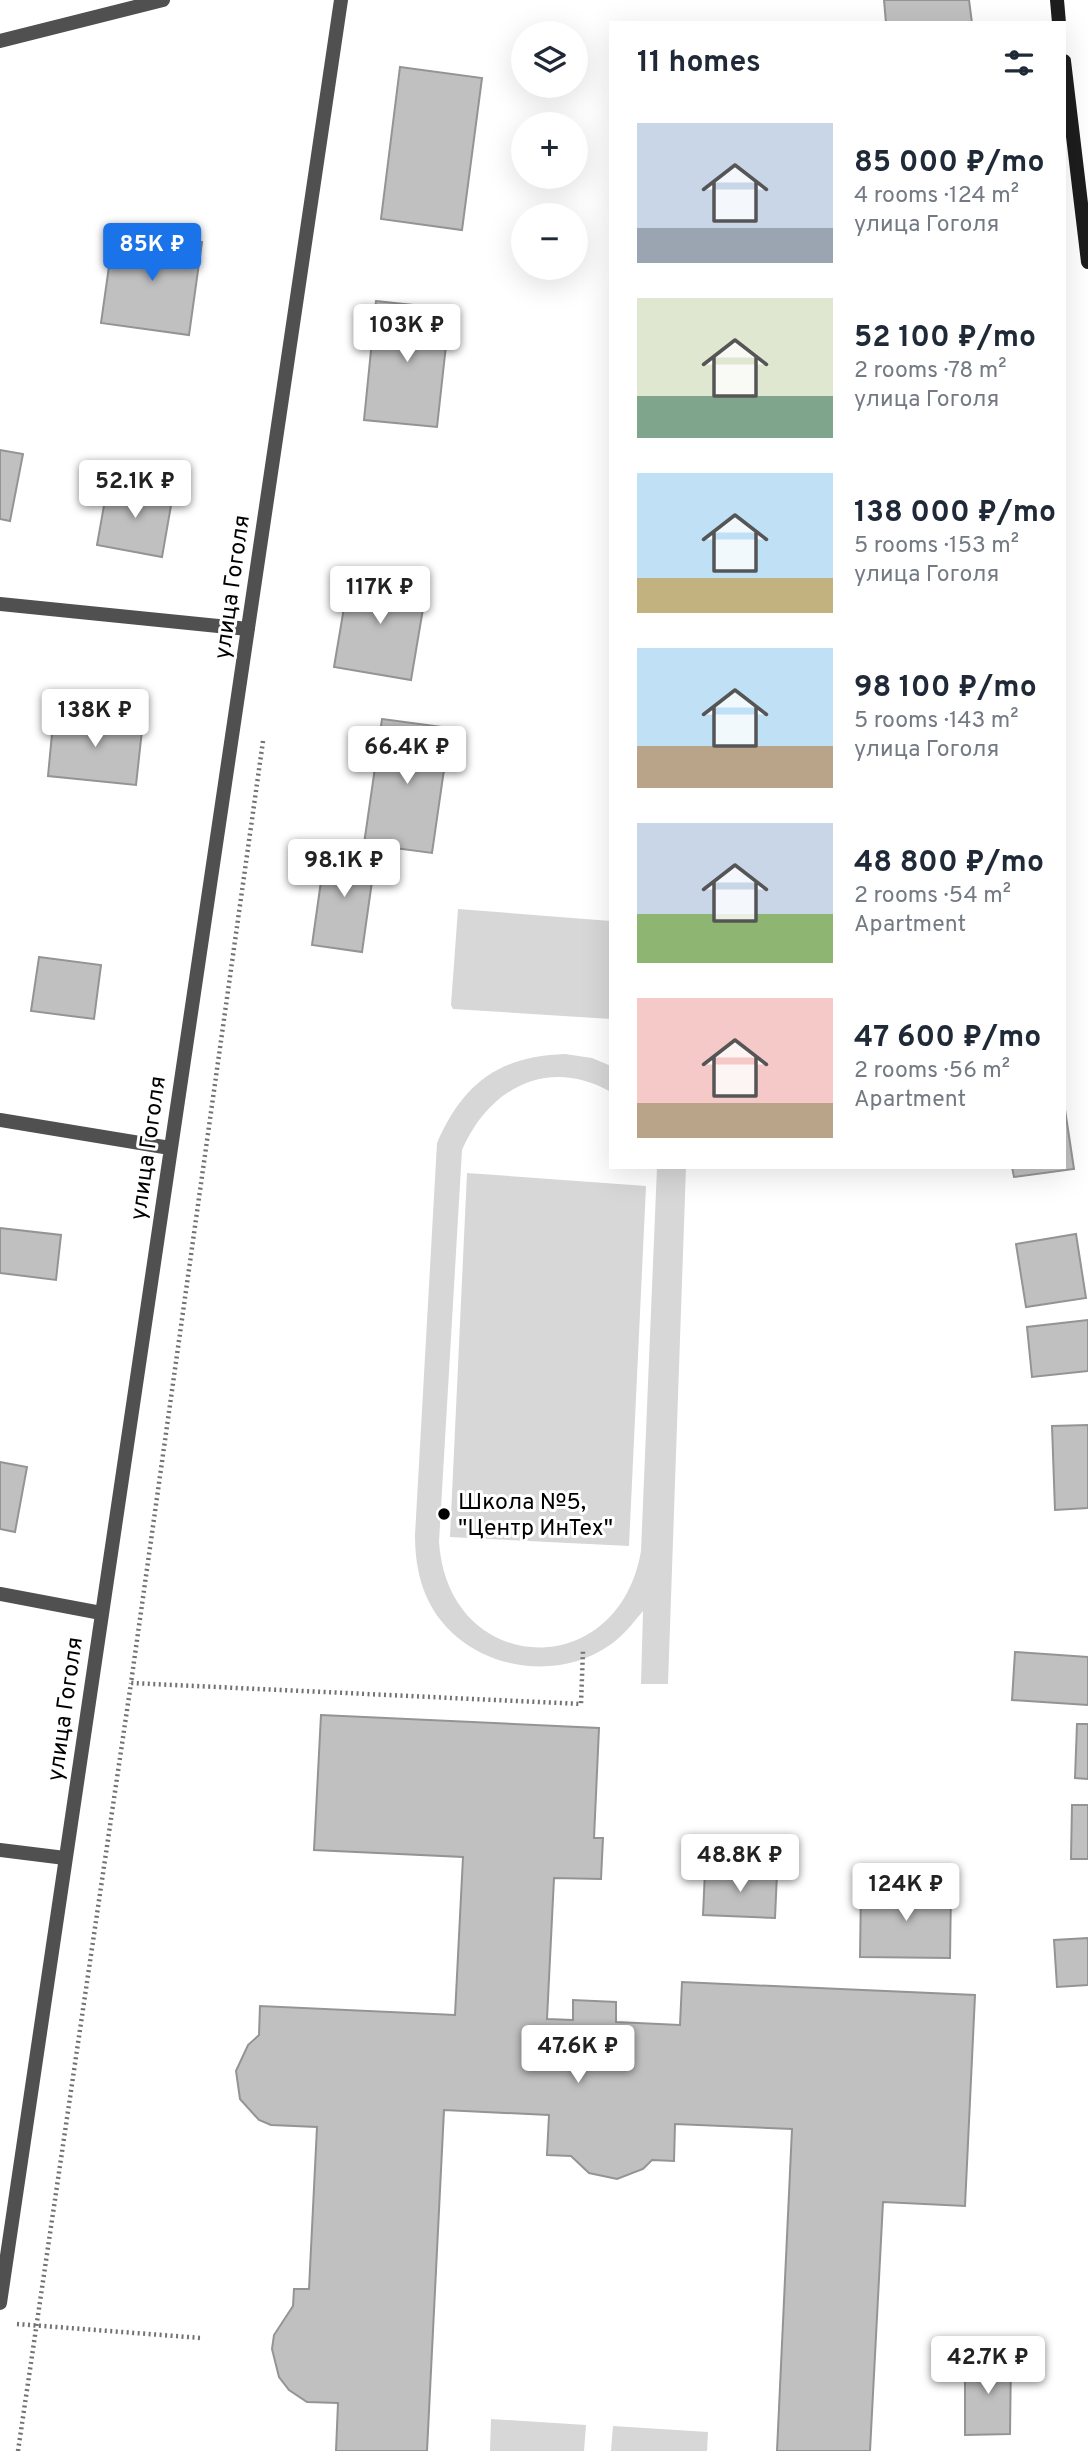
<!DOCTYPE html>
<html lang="en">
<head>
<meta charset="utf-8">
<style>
  body { margin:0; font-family:Overpass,sans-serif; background:#f6f6f7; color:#1f2937; height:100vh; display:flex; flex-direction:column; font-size:26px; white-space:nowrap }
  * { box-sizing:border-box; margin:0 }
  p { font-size:23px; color:#747a83 }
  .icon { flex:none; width:38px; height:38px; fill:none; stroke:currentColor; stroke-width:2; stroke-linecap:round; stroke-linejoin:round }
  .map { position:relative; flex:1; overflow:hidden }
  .sheet { position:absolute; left:609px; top:21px; width:457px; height:1148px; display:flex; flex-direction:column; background:#fff; border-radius:0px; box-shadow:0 7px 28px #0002 }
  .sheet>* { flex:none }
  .fabs { position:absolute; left:511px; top:21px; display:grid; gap:14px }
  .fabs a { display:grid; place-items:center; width:77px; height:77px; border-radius:50%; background:#fff; box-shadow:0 7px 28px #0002; font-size:35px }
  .price { position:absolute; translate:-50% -60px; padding:0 16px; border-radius:7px; background:#fff; color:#222; font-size:23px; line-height:46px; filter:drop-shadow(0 2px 4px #0008) }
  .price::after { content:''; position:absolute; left:50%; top:42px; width:21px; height:16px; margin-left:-10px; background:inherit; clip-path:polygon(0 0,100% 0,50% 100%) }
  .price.selected { background:#1a73e8; color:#fff }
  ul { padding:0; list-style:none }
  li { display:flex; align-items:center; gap:21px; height:175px; padding:0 28px }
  li span { display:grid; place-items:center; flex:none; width:196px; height:140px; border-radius:0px; color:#555 }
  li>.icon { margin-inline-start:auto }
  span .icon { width:84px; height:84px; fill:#fffc; stroke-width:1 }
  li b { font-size:30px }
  h2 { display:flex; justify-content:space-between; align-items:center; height:84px; padding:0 28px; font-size:30px }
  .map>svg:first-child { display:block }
</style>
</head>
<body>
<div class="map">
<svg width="1088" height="2451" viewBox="0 0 1088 2451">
  <rect width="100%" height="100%" fill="#fff"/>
  <path fill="#d7d7d7" d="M 458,909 L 611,921 L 611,1019 L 453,1009 L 451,1005 Z
    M 565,1054 L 592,1058 L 611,1066 L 611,1092 C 548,1056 489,1088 462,1150 L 439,1542 C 448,1677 618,1685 641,1551 L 657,1167 L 686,1167 L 668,1684 L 641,1684 L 643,1611 C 633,1623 623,1636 610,1645 C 547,1689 449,1663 423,1588 C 417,1570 415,1553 415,1535 L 437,1143 C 463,1083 500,1056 565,1054 Z
    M 467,1173 L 646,1186 L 629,1546 L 450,1537 Z
    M 491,2419 L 586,2425 L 584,2451 L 490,2451 Z
    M 613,2426 L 708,2432 L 707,2451 L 611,2451 Z"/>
  <path fill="#c0c0c0" stroke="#949494" stroke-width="2" d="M 884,0 L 969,0 L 972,23 L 886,23 Z
    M 400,67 L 482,78 L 462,230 L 381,219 Z
    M 114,231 L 202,242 L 189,335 L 101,323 Z
    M 376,301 L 450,309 L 437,427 L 364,420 Z
    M 0,450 L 23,454 L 10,521 L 0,519 Z
    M 108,483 L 173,494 L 162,557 L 97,545 Z
    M 350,572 L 427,585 L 411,680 L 334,667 Z
    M 54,713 L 143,721 L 136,785 L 48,776 Z
    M 382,719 L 450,728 L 432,853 L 364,844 Z
    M 326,846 L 376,853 L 362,952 L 312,945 Z
    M 39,957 L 101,965 L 94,1019 L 31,1011 Z
    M 1064,1103 L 1074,1169 L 1014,1177 L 1012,1167 L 1064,1167 Z
    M 0,1228 L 61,1235 L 56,1280 L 0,1273 Z
    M 1076,1234 L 1086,1298 L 1026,1307 L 1016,1244 Z
    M 1088,1320 L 1088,1371 L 1032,1377 L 1027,1327 Z
    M 1088,1425 L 1088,1508 L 1055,1510 L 1052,1426 Z
    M 0,1462 L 27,1467 L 15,1532 L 0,1529 Z
    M 1015,1652 L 1088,1657 L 1088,1705 L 1012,1700 Z
    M 321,1715 L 599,1728 L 594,1838 L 603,1838 L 601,1879 L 554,1878 L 547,2019 L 573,2020 L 573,2000 L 616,2002 L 616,2022 L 680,2025 L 682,1982 L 975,1995 L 965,2206 L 883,2202 L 870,2451 L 777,2451 L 792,2129 L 675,2124 L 674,2161 L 652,2160 L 643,2169 L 617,2179 L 589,2173 L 571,2156 L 547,2155 L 549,2115 L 444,2110 L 427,2451 L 336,2451 L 338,2403 L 307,2402 L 289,2390 L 279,2377 L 272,2349 L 274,2335 L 293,2306 L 294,2289 L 309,2289 L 317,2127 L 271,2125 L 259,2120 L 240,2099 L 236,2071 L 248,2045 L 259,2035 L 260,2006 L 455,2015 L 463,1857 L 314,1850 Z
    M 1077,1724 L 1088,1724 L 1088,1779 L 1075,1778 Z
    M 1072,1805 L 1088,1805 L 1088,1859 L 1071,1859 Z
    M 705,1871 L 777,1873 L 775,1918 L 703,1915 Z
    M 861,1888 L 951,1889 L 950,1958 L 860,1957 Z
    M 1088,1938 L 1088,1985 L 1057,1987 L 1054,1940 Z
    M 965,2357 L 1011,2357 L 1010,2434 L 965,2435 Z"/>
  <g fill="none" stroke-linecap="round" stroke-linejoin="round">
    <path stroke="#727272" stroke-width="4.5" stroke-dasharray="2 3.5" stroke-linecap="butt" d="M 263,741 L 131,1683 L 581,1704 L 583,1650
      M 17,2324 L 201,2338
      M 18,2451 L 131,1683"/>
    <path stroke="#505050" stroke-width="14" d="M 0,41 L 163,0
      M 0,604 L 248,629
      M 0,1120 L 170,1148
      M 0,1594 L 101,1613
      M 0,1850 L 65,1858
      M 0,2303 L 341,0"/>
    <path stroke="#1d1d1d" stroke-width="14" d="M 1057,0 L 1059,23
      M 1064,61 L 1088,262"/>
  </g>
  <circle fill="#000" stroke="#fff" stroke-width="2.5" cx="444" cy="1514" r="7"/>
  <g text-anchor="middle" stroke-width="6" stroke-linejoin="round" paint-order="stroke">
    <g font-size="23" fill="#000" stroke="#fff">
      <text transform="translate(231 587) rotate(-82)" y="8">улица Гоголя</text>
      <text transform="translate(147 1148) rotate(-82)" y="8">улица Гоголя</text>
      <text transform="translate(64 1709) rotate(-82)" y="8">улица Гоголя</text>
    </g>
    <g font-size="23" fill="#000" stroke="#fff" text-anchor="start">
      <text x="458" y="1509">Школа №5,<tspan x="458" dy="26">"Центр ИнТех"</tspan></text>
    </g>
  </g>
</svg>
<div class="fabs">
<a><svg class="icon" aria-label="layers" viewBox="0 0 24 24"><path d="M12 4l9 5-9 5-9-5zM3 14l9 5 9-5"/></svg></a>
<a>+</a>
<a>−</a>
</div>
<b class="price selected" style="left:152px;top:283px">85K ₽</b>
<b class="price" style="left:407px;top:364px">103K ₽</b>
<b class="price" style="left:135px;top:520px">52.1K ₽</b>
<b class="price" style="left:380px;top:626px">117K ₽</b>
<b class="price" style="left:95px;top:749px">138K ₽</b>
<b class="price" style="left:407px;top:786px">66.4K ₽</b>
<b class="price" style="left:344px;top:899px">98.1K ₽</b>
<b class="price" style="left:740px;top:1894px">48.8K ₽</b>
<b class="price" style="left:906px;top:1923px">124K ₽</b>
<b class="price" style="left:578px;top:2085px">47.6K ₽</b>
<b class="price" style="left:988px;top:2396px">42.7K ₽</b>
<section class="sheet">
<h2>11 homes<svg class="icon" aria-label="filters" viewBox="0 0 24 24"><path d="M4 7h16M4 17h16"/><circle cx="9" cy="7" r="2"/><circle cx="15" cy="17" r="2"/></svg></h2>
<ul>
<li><span style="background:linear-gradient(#c9d6e8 75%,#9aa5b1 0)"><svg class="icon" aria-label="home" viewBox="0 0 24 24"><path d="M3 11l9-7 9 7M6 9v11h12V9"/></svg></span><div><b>85 000 ₽/mo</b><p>4 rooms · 124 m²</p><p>улица Гоголя</p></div></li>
<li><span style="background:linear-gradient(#dfe7d0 70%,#7fa58c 0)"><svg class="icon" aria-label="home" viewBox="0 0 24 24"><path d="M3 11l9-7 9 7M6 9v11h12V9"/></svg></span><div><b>52 100 ₽/mo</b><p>2 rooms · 78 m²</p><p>улица Гоголя</p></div></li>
<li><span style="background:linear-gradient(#bfe0f5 75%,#c2b280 0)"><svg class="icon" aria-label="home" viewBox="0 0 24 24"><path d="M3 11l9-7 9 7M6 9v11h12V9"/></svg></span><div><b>138 000 ₽/mo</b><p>5 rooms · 153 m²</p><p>улица Гоголя</p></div></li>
<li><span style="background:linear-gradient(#bfe0f5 70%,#b9a48a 0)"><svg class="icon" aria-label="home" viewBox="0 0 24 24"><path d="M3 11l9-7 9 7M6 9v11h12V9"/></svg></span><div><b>98 100 ₽/mo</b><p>5 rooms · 143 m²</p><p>улица Гоголя</p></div></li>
<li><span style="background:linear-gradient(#c9d6e8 65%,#8fb573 0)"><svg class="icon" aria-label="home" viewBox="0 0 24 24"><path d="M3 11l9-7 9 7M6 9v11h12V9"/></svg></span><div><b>48 800 ₽/mo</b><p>2 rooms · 54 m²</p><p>Apartment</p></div></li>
<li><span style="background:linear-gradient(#f6c9c9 75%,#b9a48a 0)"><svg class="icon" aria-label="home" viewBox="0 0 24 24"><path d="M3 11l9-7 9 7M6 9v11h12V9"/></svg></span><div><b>47 600 ₽/mo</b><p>2 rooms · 56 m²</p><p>Apartment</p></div></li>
</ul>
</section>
</div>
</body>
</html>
